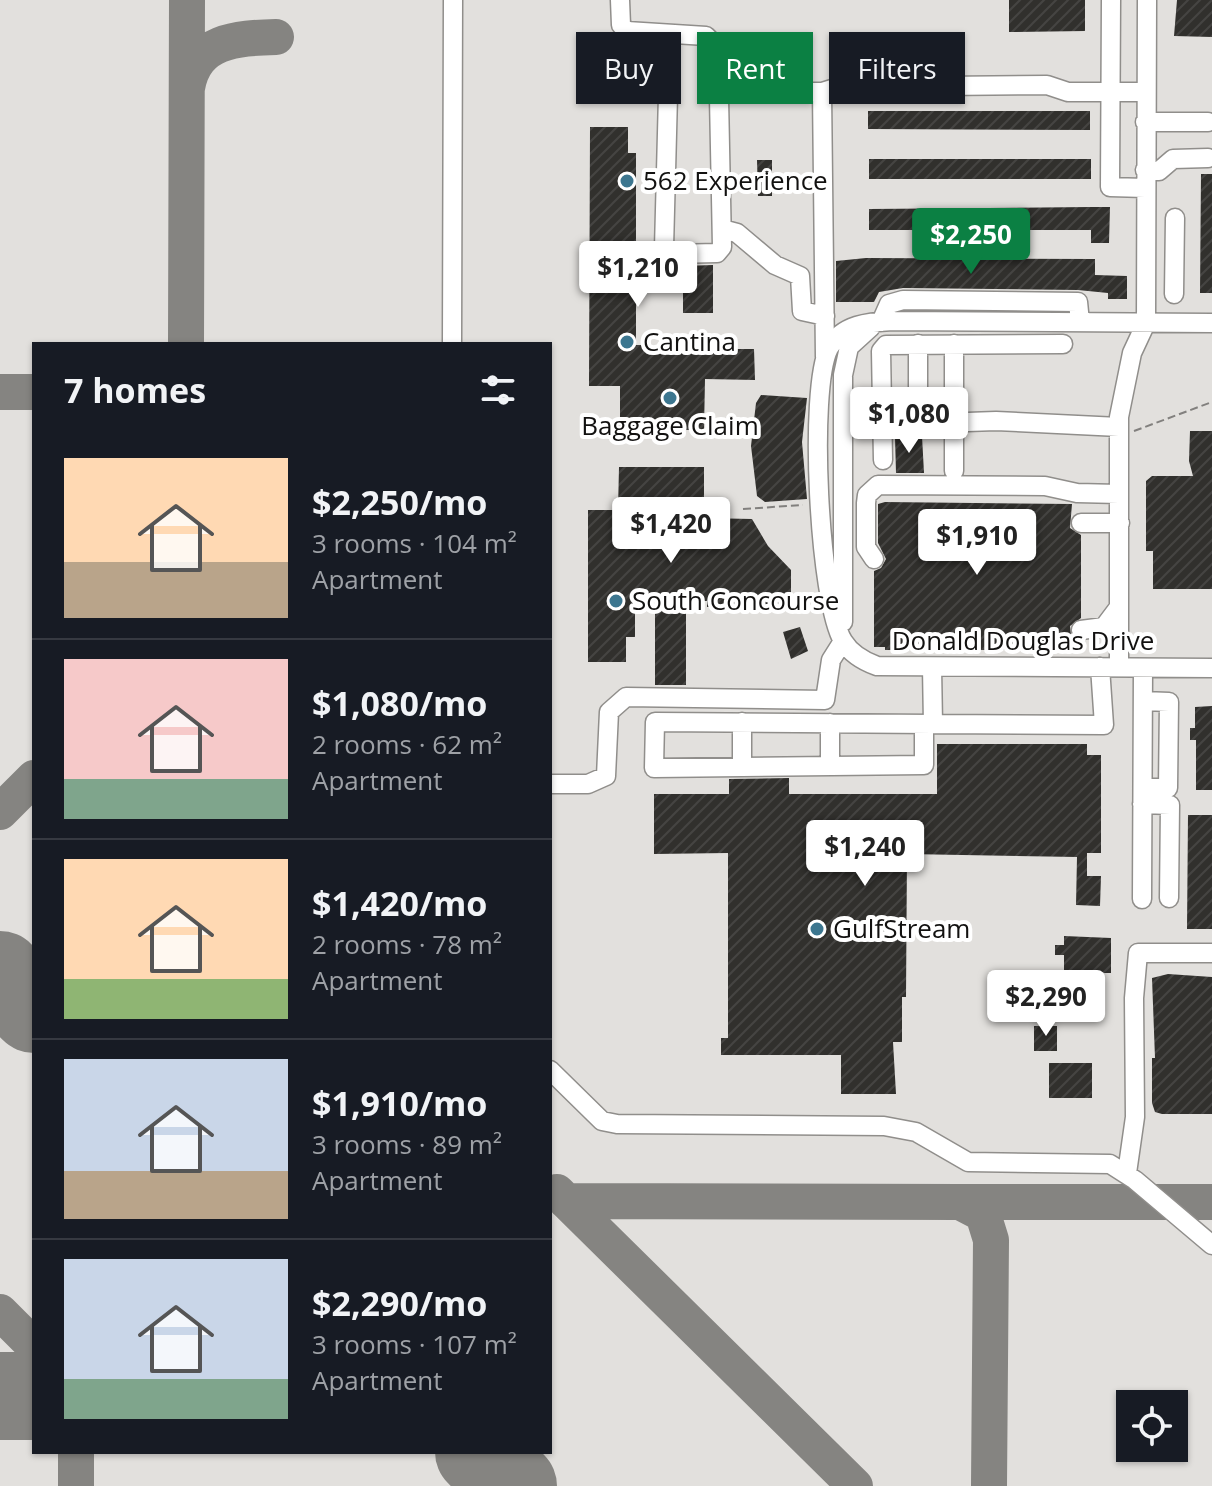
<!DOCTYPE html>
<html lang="en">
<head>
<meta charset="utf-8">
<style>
  body { margin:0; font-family:"Open Sans",sans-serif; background:#242831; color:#f1f3f6; height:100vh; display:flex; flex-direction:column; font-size:30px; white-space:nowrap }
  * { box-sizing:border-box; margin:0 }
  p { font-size:26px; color:#9ea1a6 }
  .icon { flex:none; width:44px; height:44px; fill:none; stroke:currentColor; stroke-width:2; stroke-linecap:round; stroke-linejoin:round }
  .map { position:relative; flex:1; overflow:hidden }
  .sheet { position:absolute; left:32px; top:342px; width:520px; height:1112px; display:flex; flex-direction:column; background:#171b24; border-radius:0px; box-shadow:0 2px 6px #0004 }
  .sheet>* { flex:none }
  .top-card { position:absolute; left:576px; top:32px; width:516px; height:72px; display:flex; gap:16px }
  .tools { position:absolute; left:1116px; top:1390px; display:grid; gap:16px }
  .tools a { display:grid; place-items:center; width:72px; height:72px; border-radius:0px; background:#171b24; box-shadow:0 2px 6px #0004; font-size:40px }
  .price { position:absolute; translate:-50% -68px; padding:0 18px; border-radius:8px; background:#fff; color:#222; font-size:26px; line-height:52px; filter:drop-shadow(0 2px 4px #0008) }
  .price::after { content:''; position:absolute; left:50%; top:48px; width:24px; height:18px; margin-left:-12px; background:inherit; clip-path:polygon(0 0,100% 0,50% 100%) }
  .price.selected { background:#0b8043; color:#fff }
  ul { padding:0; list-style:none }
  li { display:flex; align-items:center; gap:24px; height:200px; padding:0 32px }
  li+li { border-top:2px solid #363941 }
  li span { display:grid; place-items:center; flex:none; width:224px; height:160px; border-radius:0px; color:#555 }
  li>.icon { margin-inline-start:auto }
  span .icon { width:96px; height:96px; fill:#fffc; stroke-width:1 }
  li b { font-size:34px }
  h2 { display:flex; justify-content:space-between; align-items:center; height:96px; padding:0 32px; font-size:34px }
  .chip { padding:0 28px; border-radius:0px; background:#171b24; box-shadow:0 2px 6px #0004; font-size:28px; line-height:72px }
  .chip.selected { background:#0b8043; color:#fff }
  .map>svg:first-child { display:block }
</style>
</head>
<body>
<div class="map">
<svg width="1212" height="1486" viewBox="0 0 1212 1486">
  <defs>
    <pattern id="building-hatch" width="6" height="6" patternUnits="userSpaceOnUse" patternTransform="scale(2)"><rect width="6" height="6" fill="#31302d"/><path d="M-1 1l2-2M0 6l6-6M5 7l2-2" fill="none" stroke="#454442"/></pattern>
  </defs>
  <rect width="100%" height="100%" fill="#e2e0dd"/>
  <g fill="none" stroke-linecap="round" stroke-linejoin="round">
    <path stroke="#858481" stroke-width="36" d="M 187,88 C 195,40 237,38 276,37
      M 186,344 L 187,0
      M 0,392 L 34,392
      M 0,812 L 34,778
      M 557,1192 L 855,1486
      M 566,1201 L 960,1202 L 983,1214 L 991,1240 L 989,1486
      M 960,1202 L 1212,1202
      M 0,1312 L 34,1346
      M 76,1452 L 76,1486"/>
    <path stroke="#858481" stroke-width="88" d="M 0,975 L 34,1009
      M 0,1396 L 34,1396
      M 479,1452 L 513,1486"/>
  </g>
  <path fill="url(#building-hatch)" d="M 1009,0 L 1085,0 L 1085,31 L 1009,32 Z
    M 1177,0 L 1212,0 L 1212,37 L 1174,36 Z
    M 868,111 L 1090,111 L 1090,130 L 868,129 Z
    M 590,127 L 628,127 L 628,153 L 636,153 L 636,268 L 641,268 L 641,288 L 636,288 L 636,345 L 642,345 L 642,349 L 754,349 L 755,380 L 705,379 L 704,430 L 620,430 L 620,386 L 589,386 Z
    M 869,159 L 1091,159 L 1091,179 L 869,179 Z
    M 757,160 L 772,160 L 772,196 L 758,196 Z
    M 1201,174 L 1212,174 L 1212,293 L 1200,293 Z
    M 1091,207 L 1110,207 L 1109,243 L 1091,243 L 1091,230 L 869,230 L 869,209 Z
    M 866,258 L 1095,259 L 1095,275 L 1127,276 L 1127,299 L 1108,299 L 1108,293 L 1078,290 L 903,288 L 879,292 L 874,302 L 836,302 L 836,261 Z
    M 713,265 L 713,313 L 683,313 L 683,266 Z
    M 761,395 L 807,398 L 802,442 L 807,499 L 765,502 L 757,496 L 751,446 L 756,403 Z
    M 1190,431 L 1212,431 L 1212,589 L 1153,589 L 1153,551 L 1146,551 L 1146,481 L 1152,476 L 1193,476 L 1189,461 Z
    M 922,436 L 924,473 L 896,473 L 895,437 Z
    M 619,467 L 704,467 L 704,518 L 752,519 L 768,546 L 791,570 L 791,606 L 707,607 L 707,601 L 686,601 L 686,685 L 655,685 L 655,601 L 635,601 L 635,637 L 626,637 L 626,662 L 588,662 L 588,510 L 618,510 Z
    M 885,502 L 1072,504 L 1070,528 L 1081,535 L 1081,618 L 1070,626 L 1073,650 L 885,650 L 885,647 L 874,647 L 874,571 L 881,568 L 886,559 L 878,543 L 878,504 Z
    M 800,627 L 808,651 L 791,659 L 783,632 Z
    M 1212,706 L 1212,790 L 1196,790 L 1196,740 L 1190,740 L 1190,728 L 1195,728 L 1195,707 Z
    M 937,744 L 1087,744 L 1087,755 L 1101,755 L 1101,853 L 1087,853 L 1087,876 L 1101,876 L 1100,906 L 1076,905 L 1077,857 L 907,854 L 906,997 L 902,997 L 902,1042 L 893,1042 L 896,1094 L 841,1094 L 841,1055 L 721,1055 L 721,1038 L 728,1038 L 728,853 L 654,854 L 654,794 L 729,794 L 729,779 L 789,778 L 789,794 L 937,794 Z
    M 1188,815 L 1212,815 L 1212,929 L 1187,929 Z
    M 1064,936 L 1111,938 L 1111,973 L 1089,973 L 1089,990 L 1081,990 L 1081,997 L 1064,997 L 1064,955 L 1055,955 L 1055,945 L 1064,945 Z
    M 1168,974 L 1212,977 L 1212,1114 L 1162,1114 L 1155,1112 L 1152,1103 L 1152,1058 L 1155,1058 L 1152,978 Z
    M 1034,1026 L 1057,1026 L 1057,1051 L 1034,1051 Z
    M 1049,1063 L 1092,1063 L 1092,1098 L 1049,1098 Z"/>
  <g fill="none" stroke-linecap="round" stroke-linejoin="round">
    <g stroke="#908e8b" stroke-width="21">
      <path id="minor" d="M 620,0 L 621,25 L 627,31 L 706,36 L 718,48 L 722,247 L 717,253 L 672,254 L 664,248 L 668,95 L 641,34
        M 1111,0 L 1110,187 L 1145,188
        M 739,92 L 822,92 L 838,87 L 1047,85 L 1068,92 L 1145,92
        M 822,92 L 825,357
        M 1145,122 L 1208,122
        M 1145,170 L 1159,171 L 1173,159 L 1208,158
        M 722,229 L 737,233 L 775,265 L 800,276 L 802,311 L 825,316
        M 1174,294 L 1175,218
        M 881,322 L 889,304 L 903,300 L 1078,302 L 1080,322
        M 1212,323 L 893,321 C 869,322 842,324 829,348 C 808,389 819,601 843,641 C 851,654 863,661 877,666 L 1212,668
        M 452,344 L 453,0
        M 954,344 L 954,471
        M 882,425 L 996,421 L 1119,427
        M 918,425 L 918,344
        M 883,460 L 881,351 L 886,345 L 1063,344
        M 1081,523 L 1120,523
        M 874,559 L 866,547 L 866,503 L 867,495 L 878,485 L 1045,486 L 1077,493 L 1119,494
        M 843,622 L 843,375 L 849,347 L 871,327
        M 1081,630 L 1104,627 L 1119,607
        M 1119,667 L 1119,417 L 1132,353 L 1146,323 L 1147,0
        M 742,722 L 742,767
        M 830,723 L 830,766
        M 924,724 L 924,765 L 654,768 L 655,722 L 933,724 L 932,667
        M 933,724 L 1104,725 L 1100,667
        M 550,784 L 588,784 L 606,776 L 609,712 L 626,697 L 825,700 L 831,660 L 843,641
        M 1143,788 L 1168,788 L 1169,702 L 1143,701
        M 1142,804 L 1170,805 L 1169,898
        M 1142,899 L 1143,668
        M 550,1070 L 602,1121 L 617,1124 L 884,1126 L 916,1132 L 968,1162 L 1110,1164 L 1135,1180 L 1212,1245
        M 1127,1173 L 1135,1117 L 1134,998 L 1138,953 L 1212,953"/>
    </g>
    <path stroke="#82807e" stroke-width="2" stroke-dasharray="8 4" stroke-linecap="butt" d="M 1134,431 L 1212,402
      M 743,509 L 803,505"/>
    <use href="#minor" stroke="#fff" stroke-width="18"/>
  </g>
  <g fill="#3c768f" stroke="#fff" stroke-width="3">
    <circle cx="627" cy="181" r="8"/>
    <circle cx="627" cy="342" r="8"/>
    <circle cx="670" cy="398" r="8"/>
    <circle cx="616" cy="601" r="8"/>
    <circle cx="817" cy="929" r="8"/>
  </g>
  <g text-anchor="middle" stroke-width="8" stroke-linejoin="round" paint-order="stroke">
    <g font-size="26" fill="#121110" stroke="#fff" text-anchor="start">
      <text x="643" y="190">562 Experience</text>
      <text x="643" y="351">Cantina</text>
      <text x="670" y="435" text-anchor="middle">Baggage Claim</text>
      <text x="632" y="610">South Concourse</text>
      <text x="833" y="938">GulfStream</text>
    </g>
    <g font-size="26" fill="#121110" stroke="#fff">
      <text x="1023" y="650">Donald Douglas Drive</text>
    </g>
  </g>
</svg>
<div class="tools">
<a><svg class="icon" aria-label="locate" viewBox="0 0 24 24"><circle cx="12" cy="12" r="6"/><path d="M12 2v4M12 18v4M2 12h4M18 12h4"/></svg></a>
</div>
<b class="price selected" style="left:971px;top:276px">$2,250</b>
<b class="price" style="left:638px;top:309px">$1,210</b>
<b class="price" style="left:909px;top:455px">$1,080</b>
<b class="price" style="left:671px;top:565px">$1,420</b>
<b class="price" style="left:977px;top:577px">$1,910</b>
<b class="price" style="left:865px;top:888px">$1,240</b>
<b class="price" style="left:1046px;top:1038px">$2,290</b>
<div class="top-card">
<a class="chip">Buy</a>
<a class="chip selected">Rent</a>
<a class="chip">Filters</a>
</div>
<section class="sheet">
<h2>7 homes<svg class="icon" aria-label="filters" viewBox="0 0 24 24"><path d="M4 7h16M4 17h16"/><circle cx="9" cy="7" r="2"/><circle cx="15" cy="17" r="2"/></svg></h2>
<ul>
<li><span style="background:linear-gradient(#ffd9b3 65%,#b9a48a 0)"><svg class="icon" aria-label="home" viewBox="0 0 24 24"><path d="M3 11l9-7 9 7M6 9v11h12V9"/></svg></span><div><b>$2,250/mo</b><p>3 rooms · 104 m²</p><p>Apartment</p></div></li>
<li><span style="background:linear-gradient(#f6c9c9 75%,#7fa58c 0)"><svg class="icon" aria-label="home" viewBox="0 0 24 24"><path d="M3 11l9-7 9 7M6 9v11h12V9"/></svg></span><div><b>$1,080/mo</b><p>2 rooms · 62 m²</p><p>Apartment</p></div></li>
<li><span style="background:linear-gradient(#ffd9b3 75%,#8fb573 0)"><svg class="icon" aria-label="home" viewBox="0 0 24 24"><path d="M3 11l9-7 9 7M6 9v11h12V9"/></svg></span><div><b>$1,420/mo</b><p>2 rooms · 78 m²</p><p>Apartment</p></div></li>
<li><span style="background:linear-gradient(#c9d6e8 70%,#b9a48a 0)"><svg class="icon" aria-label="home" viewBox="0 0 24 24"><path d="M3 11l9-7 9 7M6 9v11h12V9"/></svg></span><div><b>$1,910/mo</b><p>3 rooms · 89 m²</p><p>Apartment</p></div></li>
<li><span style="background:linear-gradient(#c9d6e8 75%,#7fa58c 0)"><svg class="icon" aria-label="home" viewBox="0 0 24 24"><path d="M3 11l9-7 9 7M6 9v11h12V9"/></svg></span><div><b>$2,290/mo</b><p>3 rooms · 107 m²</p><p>Apartment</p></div></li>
</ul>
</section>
</div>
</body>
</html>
